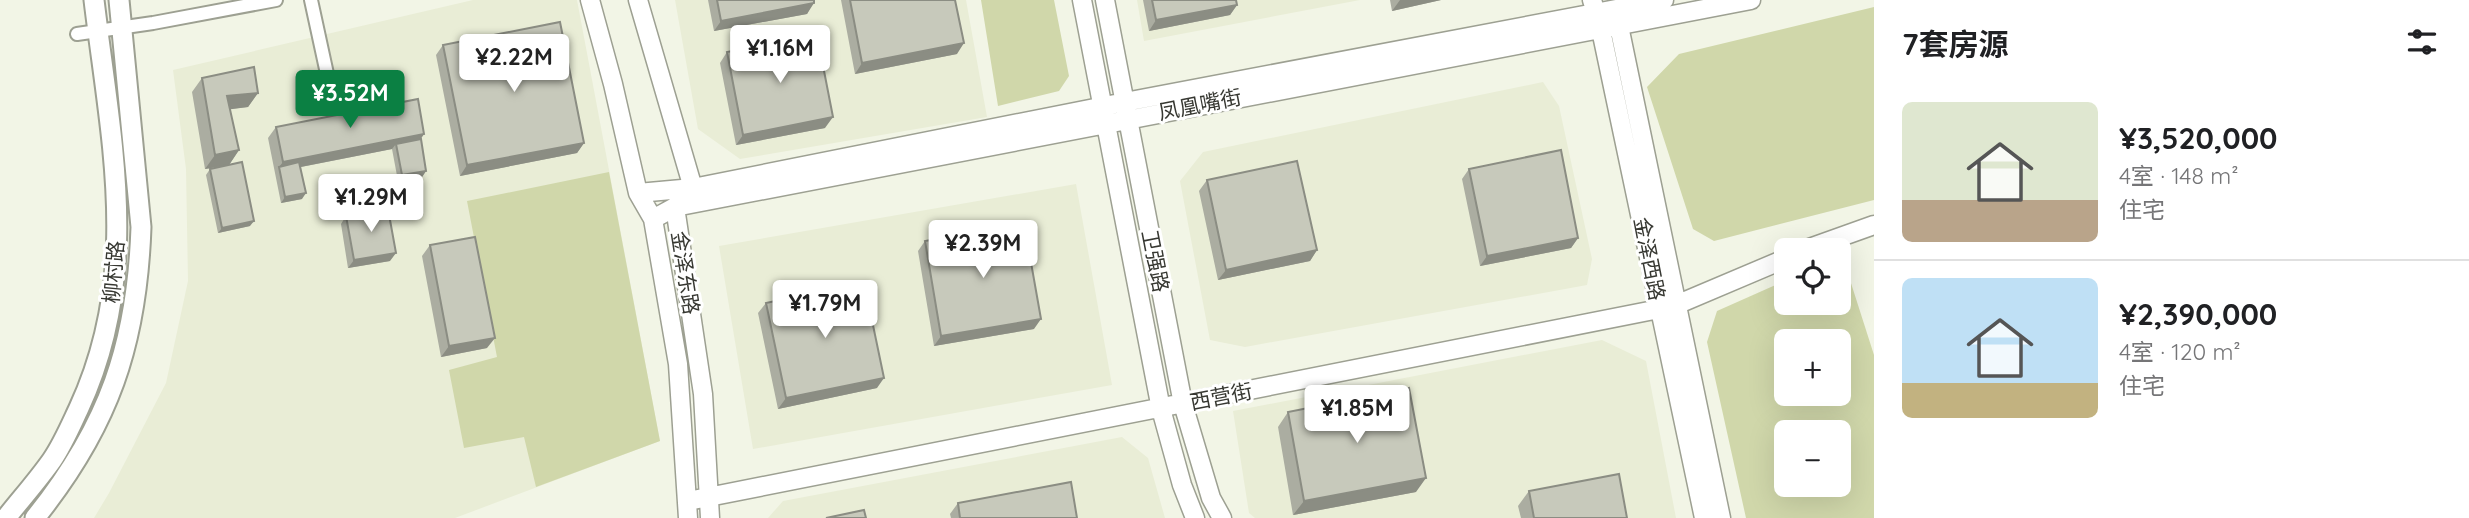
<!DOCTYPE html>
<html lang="zh">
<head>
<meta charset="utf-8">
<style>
  body { margin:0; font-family:Quicksand,"Noto Sans SC",sans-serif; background:#f2f2f2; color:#202124; height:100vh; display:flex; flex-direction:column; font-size:26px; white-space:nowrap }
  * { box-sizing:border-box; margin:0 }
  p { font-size:23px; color:#757577 }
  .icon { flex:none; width:38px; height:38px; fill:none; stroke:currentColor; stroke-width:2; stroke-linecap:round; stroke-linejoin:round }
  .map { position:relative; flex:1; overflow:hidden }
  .details { display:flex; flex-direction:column; background:#fff; width:595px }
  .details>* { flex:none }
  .tools { position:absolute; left:1774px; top:238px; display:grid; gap:14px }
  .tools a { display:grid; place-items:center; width:77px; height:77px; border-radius:10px; background:#fff; box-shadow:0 7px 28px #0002; font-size:35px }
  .price { position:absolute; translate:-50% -60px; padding:0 16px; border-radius:7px; background:#fff; color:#222; font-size:23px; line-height:46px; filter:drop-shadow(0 2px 4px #0008) }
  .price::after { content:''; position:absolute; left:50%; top:42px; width:21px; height:16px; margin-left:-10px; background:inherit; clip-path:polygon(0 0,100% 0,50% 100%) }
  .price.selected { background:#0b8043; color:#fff }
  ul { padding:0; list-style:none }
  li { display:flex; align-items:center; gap:21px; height:175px; padding:0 28px }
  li+li { border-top:2px solid #e0e0e0 }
  li span { display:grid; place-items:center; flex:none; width:196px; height:140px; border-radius:10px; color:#555 }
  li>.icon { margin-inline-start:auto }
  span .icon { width:84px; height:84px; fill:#fffc; stroke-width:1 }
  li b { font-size:30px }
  h2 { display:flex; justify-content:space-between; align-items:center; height:84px; padding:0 28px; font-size:30px }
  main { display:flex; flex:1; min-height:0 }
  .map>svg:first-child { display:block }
</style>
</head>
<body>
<main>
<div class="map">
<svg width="1874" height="518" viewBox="0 0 1874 518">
  <rect width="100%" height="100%" fill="#f2f5e6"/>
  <path fill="#e9edd6" d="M 473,0 L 577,0 L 660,441 L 455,518 L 94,518 L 109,493 L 166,383 L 188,281 L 186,169 L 173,70 Z
    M 675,0 L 966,0 L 987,117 L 740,159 L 698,129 Z
    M 1137,0 L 1360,0 L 1144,41 Z
    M 1543,82 L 1559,106 L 1592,259 L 1587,285 L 1245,347 L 1210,340 L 1180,181 L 1203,152 Z
    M 1076,184 L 1112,385 L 753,449 L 719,246 Z
    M 1602,340 L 1646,361 L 1676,518 L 1255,518 L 1249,513 L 1233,411 Z
    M 1122,437 L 1148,458 L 1165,518 L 768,518 L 783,501 Z"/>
  <path fill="#d0d7aa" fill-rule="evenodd" d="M 981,0 L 1054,0 L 1069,76 L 1059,91 L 998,106 Z
    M 1874,7 L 1874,200 L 1714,241 L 1693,229 L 1647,87 L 1679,54 Z
    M 609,172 L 660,441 L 536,487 L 524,437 L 464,448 L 449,370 L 497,357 L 467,201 Z
    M 1842,255 L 1874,355 L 1874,518 L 1746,518 L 1707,342 L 1717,311 L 1787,280 L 1787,303 L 1839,303 L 1839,256 ZM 1787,341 L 1839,341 L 1839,394 L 1787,394 ZM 1787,432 L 1839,432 L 1839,485 L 1787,485 Z"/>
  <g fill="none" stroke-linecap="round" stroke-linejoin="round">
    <g stroke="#9da092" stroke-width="16">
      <path id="street" d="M 311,0 L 334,106
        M 77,34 L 153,23 L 276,0"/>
    </g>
    <g stroke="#9da092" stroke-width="21">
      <path id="secondary" d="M 590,0 L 613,84 L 638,193 L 653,219 L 678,364 L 688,518
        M 638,0 L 693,188 L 675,207 L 703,394 L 710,518
        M 1082,0 L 1161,409 L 1182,485 L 1195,518
        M 1105,0 L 1183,404 L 1211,498 L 1222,518
        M 1592,0 L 1601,30 L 1704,518
        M 1621,14 L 1619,26 L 1721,518
        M 638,193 L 693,188 L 1125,102 L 1664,0
        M 653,219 L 675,207 L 1751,0
        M 1804,250 L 1874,225
        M 688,501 L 1659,309 L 1676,305 L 1787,258"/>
    </g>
    <g stroke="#9da092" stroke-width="23">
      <path id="primary" d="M 6,518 C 21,499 38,480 52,460 C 63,444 71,425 79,408 C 142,272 111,142 94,0
        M 35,518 C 109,426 137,344 141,227 L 119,0"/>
    </g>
    <use href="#street" stroke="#fff" stroke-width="12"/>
    <use href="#secondary" stroke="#fff" stroke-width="18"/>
    <use href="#primary" stroke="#fff" stroke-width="19"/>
  </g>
  <path fill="#abada1" d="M 708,0 L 814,0 L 807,14 L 714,31 Z
    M 841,0 L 955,0 L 957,54 L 855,74 Z
    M 1143,0 L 1236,0 L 1237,5 L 1230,15 L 1149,31 Z
    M 1390,0 L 1441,0 L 1392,11 Z
    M 443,45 L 584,143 L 577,153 L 460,176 L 436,55 Z
    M 727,52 L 825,128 L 736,145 L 720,63 Z
    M 202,78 L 258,93 L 248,107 L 230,109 L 239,150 L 229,165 L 205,169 L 192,92 Z
    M 276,127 L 421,139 L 426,171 L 422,177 L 398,181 L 392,149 L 301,167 L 302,199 L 281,203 L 268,138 Z
    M 210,169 L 250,226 L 218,233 L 206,175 Z
    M 1469,169 L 1578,238 L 1571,248 L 1480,266 L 1462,179 Z
    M 1207,180 L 1317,250 L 1310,261 L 1218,280 L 1199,191 Z
    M 346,216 L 390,261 L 348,268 L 341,224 Z
    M 925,241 L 1034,329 L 934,346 L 918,251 Z
    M 430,245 L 487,348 L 441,357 L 422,256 Z
    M 766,303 L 877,388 L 778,409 L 758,313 Z
    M 1288,412 L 1416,492 L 1293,515 L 1278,427 Z
    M 1529,491 L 1627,518 L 1521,518 L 1518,506 Z
    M 958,503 L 1077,518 L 951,518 L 950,514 Z"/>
  <path fill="#8b8d83" d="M 1400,0 L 1441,0 L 1392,11 Z
    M 814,3 L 807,14 L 714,31 L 721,21 Z
    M 1237,5 L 1230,15 L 1149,31 L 1156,20 Z
    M 964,43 L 957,54 L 855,74 L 862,63 Z
    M 258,93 L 248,107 L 217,111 L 227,96 Z
    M 833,117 L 825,128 L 736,145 L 743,135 Z
    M 424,134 L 417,145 L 396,144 L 392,149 L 280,171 L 279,167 L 283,162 Z
    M 584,143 L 577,153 L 460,176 L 467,165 Z
    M 239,150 L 229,165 L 205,169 L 215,155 Z
    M 426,171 L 422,177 L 398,181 L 402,175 Z
    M 306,193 L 302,199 L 281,203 L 285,197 Z
    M 254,221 L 250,226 L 218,233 L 222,228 Z
    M 1578,238 L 1571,248 L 1480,266 L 1487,256 Z
    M 1317,250 L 1310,261 L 1218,280 L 1226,270 Z
    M 396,253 L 390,261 L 348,268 L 354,260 Z
    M 1041,319 L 1034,329 L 934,346 L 941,336 Z
    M 495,338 L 487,348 L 441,357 L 449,346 Z
    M 884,378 L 877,388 L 778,409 L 786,398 Z
    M 1426,478 L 1416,492 L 1293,515 L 1304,501 Z"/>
  <path fill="#c7c9bb" stroke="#8b8d83" stroke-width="2" d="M 717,0 L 814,0 L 814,3 L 721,21 Z
    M 850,0 L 955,0 L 964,43 L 862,63 Z
    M 1152,0 L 1236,0 L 1237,5 L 1156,20 Z
    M 560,22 L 584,143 L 467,165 L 443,45 Z
    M 817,35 L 833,117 L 743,135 L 727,52 Z
    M 254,67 L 258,93 L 227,96 L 239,150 L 215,155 L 202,78 Z
    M 418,99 L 424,134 L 283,162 L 276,127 Z
    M 421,139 L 426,171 L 402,175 L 396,144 Z
    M 1561,150 L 1578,238 L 1487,256 L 1469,169 Z
    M 1297,161 L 1317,250 L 1226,270 L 1207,180 Z
    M 242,162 L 254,221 L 222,228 L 210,169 Z
    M 299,162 L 306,193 L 285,197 L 279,167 Z
    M 388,209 L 396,253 L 354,260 L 346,216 Z
    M 1024,223 L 1041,319 L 941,336 L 925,241 Z
    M 475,237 L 495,338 L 449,346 L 430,245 Z
    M 864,282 L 884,378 L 786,398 L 766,303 Z
    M 1409,388 L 1426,478 L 1304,501 L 1288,412 Z
    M 1619,474 L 1627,518 L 1534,518 L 1529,491 Z
    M 1071,482 L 1077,518 L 960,518 L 958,503 Z
    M 864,510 L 866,518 L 826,518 Z"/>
  <g text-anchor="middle" stroke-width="6" stroke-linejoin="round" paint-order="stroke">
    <g font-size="21" fill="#373832" stroke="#fff">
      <text transform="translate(1200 105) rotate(-11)" y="7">凤凰嘴街</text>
      <text transform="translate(1649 259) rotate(79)" y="7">金泽西路</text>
      <text transform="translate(1155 261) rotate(79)" y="7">卫强路</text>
      <text transform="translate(114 272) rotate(-85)" y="7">柳村路</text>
      <text transform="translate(685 273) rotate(81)" y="7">金泽东路</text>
      <text transform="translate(1221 397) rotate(-11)" y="7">西营街</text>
    </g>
  </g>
</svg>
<div class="tools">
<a><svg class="icon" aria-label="locate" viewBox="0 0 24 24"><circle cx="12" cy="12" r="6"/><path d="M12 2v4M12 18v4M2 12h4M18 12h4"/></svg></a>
<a>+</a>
<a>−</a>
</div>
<b class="price" style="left:780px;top:85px">¥1.16M</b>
<b class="price" style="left:514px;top:94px">¥2.22M</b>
<b class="price selected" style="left:350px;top:130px">¥3.52M</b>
<b class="price" style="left:371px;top:234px">¥1.29M</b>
<b class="price" style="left:983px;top:280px">¥2.39M</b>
<b class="price" style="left:825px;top:340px">¥1.79M</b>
<b class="price" style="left:1357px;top:445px">¥1.85M</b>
</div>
<section class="details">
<h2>7套房源<svg class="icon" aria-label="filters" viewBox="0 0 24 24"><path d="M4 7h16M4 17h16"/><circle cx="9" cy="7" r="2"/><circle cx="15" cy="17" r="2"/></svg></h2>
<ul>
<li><span style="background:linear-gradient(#dfe7d0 70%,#b9a48a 0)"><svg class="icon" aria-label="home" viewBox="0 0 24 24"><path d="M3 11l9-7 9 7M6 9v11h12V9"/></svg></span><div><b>¥3,520,000</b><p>4室 · 148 m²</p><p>住宅</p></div></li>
<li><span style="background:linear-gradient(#bfe0f5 75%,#c2b280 0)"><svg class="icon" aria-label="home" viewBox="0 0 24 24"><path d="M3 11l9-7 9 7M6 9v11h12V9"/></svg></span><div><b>¥2,390,000</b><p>4室 · 120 m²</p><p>住宅</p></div></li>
</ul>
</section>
</main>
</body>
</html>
